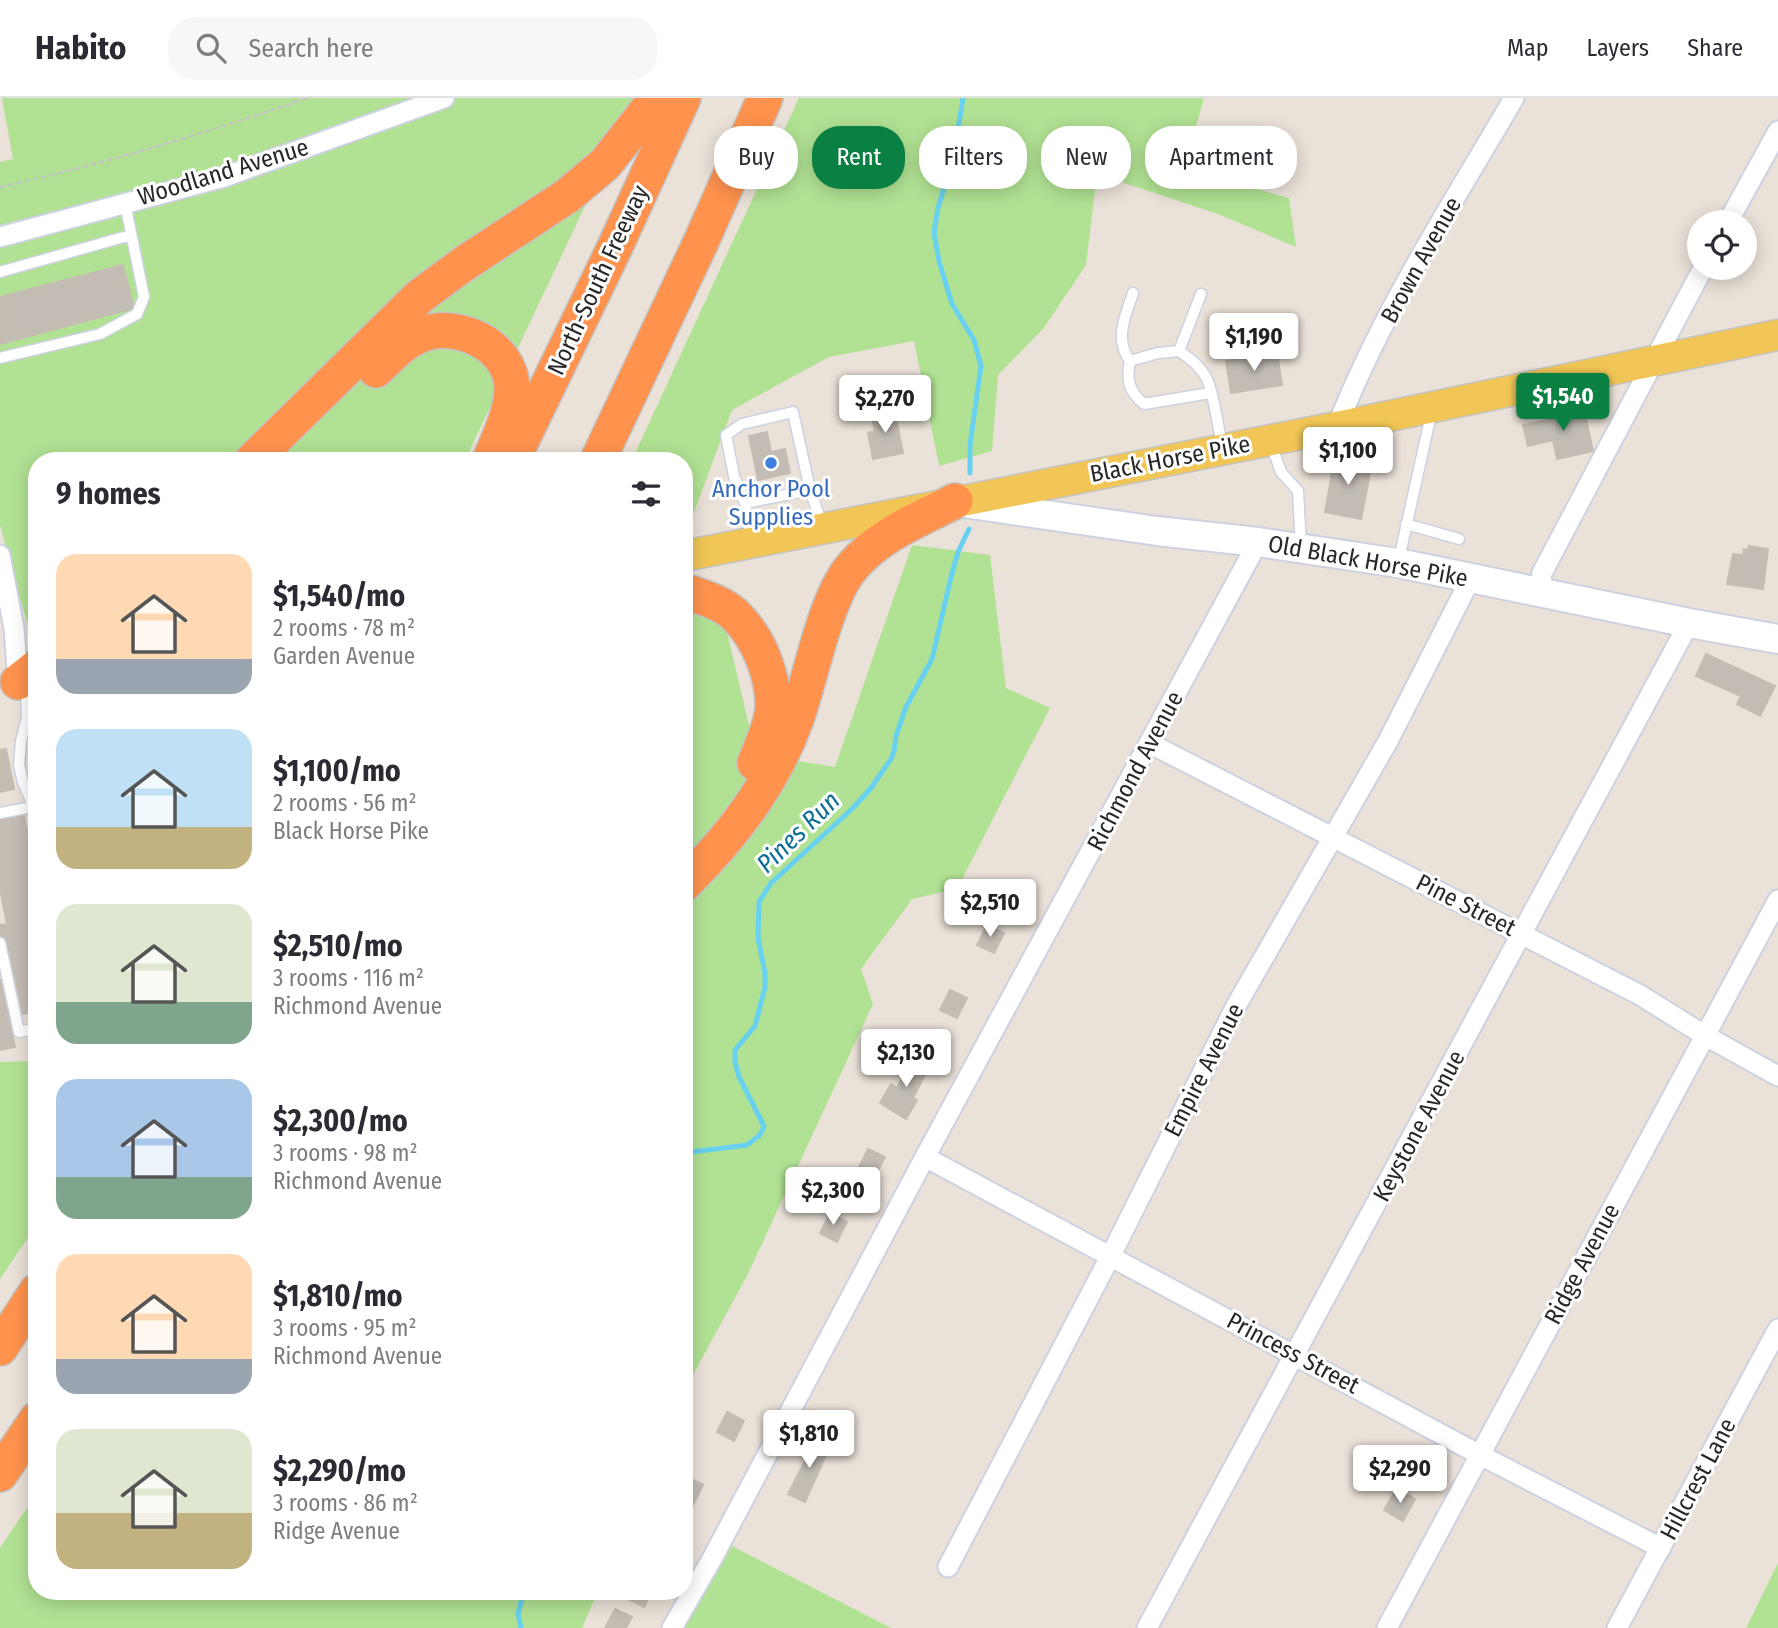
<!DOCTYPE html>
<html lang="en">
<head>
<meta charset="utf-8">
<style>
  body { margin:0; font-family:"Fira Sans Condensed",sans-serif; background:#f7f7f7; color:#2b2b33; height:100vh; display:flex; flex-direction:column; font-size:26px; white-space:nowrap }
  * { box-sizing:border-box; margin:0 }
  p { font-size:23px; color:#7c7c81 }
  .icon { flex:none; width:38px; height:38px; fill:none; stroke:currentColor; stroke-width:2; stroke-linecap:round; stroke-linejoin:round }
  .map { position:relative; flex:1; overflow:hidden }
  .sheet { position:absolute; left:28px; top:354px; width:665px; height:1148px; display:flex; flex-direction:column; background:#fff; border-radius:28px; box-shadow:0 4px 18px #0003 }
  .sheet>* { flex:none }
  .banner { position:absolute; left:714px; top:28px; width:665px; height:63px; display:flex; gap:14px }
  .tools { position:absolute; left:1687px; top:112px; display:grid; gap:14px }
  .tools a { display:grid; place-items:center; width:70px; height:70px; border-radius:50%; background:#fff; box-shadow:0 4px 18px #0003; font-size:35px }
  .price { position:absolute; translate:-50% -60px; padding:0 16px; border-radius:7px; background:#fff; color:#222; font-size:23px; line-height:46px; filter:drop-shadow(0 2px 4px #0008) }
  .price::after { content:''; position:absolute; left:50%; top:42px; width:21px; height:16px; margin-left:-10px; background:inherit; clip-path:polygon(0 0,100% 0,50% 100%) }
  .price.selected { background:#0b8043; color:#fff }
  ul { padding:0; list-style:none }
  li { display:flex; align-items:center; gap:21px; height:175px; padding:0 28px }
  li span { display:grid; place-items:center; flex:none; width:196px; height:140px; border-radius:21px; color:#555 }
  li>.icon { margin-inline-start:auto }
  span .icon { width:84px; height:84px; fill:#fffc; stroke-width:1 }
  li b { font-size:30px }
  h2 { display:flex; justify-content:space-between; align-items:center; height:84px; padding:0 28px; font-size:30px }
  .pill { padding:0 24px; border-radius:28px; background:#fff; box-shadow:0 4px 18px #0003; font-size:24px; line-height:63px }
  .pill.selected { background:#0b8043; color:#fff }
  header { display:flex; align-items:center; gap:42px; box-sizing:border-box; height:98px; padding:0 35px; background:#fff; border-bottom:2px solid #e1e1e2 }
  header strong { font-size:33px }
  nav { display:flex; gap:38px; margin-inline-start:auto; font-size:24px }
  .search { width:490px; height:63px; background:#f7f7f7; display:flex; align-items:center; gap:18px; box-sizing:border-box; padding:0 24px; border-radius:28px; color:#7c7c81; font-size:26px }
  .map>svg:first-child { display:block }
</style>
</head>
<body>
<header>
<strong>Habito</strong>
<div class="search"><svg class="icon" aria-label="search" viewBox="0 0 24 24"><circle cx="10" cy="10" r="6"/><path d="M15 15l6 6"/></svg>Search here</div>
<nav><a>Map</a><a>Layers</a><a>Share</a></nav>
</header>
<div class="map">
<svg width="1778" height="1530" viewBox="0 0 1778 1530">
  <rect width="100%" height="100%" fill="#eae1d8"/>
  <path fill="#b1e293" d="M 2,0 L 636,0 L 465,362 L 37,362 L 37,538 L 31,539 L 0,427 L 0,64 L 13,61 Z
    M 799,0 L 1204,0 L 1184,71 L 1289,100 L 1296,149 L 1218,116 L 1097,76 L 1086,167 L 1043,231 L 998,277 L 992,353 L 939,368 L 914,243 L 829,259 L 732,312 L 690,425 L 684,426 L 684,362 L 632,362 Z
    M 912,447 L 990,457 L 1006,590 L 1050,610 L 957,791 L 912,801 L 861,871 L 873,906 L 748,1176 L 684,1293 L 684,487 L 723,517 L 752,640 L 792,662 L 835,669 Z
    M 37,963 L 37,1126 L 0,1181 L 0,964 Z
    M 37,1395 L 37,1493 L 598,1493 L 582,1530 L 0,1530 L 0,1450 Z
    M 732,1448 L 891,1530 L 684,1530 Z
    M 1778,1465 L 1778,1530 L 1746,1530 Z"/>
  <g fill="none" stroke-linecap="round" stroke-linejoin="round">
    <path stroke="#68d1ef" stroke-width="5" d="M 963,0 L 954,57 L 938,110 L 934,135 L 939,163 L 952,206 L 974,242 L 981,268 L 970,347 L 970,375
      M 684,1055 L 747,1047 L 760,1037 L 764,1028 L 739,979 L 735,964 L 735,952 L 755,928 L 765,889 L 765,875 L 758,840 L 759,804 L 771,785 L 853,710 L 871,690 L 891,661 L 894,653 L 896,638 L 906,609 L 932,561 L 951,479 L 958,454 L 969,431
      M 521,1530 L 518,1516 L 524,1493"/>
  </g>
  <path fill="#c2bcb4" stroke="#c5bdb2" stroke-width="2" d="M 123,167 L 133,206 L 131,211 L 0,246 L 0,199 Z
    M 1277,255 L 1282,287 L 1231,295 L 1226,263 Z
    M 1583,308 L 1593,353 L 1557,361 L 1553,342 L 1528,348 L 1523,327 L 1566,318 L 1564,312 Z
    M 894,311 L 903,355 L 873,361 L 868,335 L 875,333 L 871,316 Z
    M 767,334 L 771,354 L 785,351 L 790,375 L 758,382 L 749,338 Z
    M 1335,358 L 1372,365 L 1361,421 L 1325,414 Z
    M 1749,448 L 1768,451 L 1763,491 L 1727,486 L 1733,456 L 1743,457 L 1744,451 L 1748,452 Z
    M 1706,556 L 1775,588 L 1760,618 L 1737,606 L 1741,598 L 1696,578 Z
    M 6,651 L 14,691 L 0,694 L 0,652 Z
    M 24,718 L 37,778 L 37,913 L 23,916 L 7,843 L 0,838 L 0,827 L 7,826 L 0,791 L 0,722 Z
    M 987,827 L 1004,835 L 994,855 L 977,847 Z
    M 0,881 L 15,949 L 0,952 Z
    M 950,892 L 967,900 L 957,920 L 940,912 Z
    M 914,958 L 930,967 L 913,1000 L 917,1002 L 906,1021 L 880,1005 L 891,986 L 897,990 Z
    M 868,1051 L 885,1059 L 875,1079 L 858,1071 Z
    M 830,1115 L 847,1124 L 837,1144 L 820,1135 Z
    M 727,1314 L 744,1323 L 734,1343 L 717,1334 Z
    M 813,1340 L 830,1348 L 805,1404 L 788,1396 L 806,1361 L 803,1360 Z
    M 684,1377 L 703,1387 L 693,1407 L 684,1402 Z
    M 1397,1390 L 1415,1401 L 1403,1423 L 1384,1412 Z
    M 612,1493 L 652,1493 L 644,1509 Z
    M 615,1511 L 632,1519 L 626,1530 L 605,1530 Z"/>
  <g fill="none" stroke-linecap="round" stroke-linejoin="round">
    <g stroke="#cdd2e1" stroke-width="13">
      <path id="lane" d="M 0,174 L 131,137
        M 1179,253 L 1201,196
        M 0,260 L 100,236 L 137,216 L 144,199 L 125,105
        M 1130,263 C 1114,241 1125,219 1133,195
        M 1210,295 L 1144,306 C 1129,293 1126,283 1130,263 L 1158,255 L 1179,253 C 1190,260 1201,269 1207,281 C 1214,296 1218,329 1222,347
        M 1271,346 L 1281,374 L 1298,393 L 1301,448
        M 745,405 L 734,378 L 726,337 L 742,326 L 793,314 L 810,392
        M 1406,426 L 1459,441
        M 751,441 L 745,405 L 810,392 L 822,426
        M 1399,461 L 1432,312
        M 26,586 L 27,620 L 21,643 L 19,667 L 23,684 L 30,700 L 37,730
        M 0,715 L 32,709
        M 0,845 L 19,934 L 37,930"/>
    </g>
    <g stroke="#cdd2e1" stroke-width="23">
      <path id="street" d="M 1728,124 L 1778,33
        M 0,139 L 224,79 L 444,0
        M 1337,329 C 1382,213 1452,107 1514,0
        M 0,457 L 14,530 L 18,584
        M 1539,494 L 1542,475 L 1703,170
        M 1149,645 L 1640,897 L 1704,937 L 1778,978
        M 925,1059 L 1480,1357 L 1661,1450
        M 948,1469 L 1110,1159 L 1236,908 L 1388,643 L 1471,480
        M 672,1530 L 713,1459 L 925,1059 L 1258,444
        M 1147,1530 L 1689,525
        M 1387,1530 L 1778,802
        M 1617,1530 L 1778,1231"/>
    </g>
    <g stroke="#cdd2e1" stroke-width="32">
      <path id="secondary" d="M 964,405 L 1157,433 L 1258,444 L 1398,465 L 1689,525 L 1778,541"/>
    </g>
    <g stroke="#c3c3c3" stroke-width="33">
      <path id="primary" d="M 684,458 L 1337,329 L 1778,237"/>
    </g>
    <g stroke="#c3c3c3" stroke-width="38">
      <path id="highway" d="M 376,272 C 390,258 404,243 423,236 C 459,223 511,248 512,290 C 512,314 499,340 490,362
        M 253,362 L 419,199 L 465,165 L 567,98 L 605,66 L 657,0
        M 512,362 L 614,151 L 683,0
        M 598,362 L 700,146 L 765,0
        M 684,493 C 702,499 724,505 737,519 C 758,540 771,573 773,602 C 774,623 763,645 755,665
        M 18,584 L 37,569
        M 684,786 C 731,740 772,687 795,624 C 811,581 824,502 852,469 C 879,437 918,422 955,403
        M 0,1250 L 37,1193
        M 0,1376 L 37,1321"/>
    </g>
    <path stroke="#c3c3c3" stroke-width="2.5" stroke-dasharray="5 3.5" stroke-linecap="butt" d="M 0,89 C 104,66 206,35 307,0"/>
    <use href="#lane" stroke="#fff" stroke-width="10"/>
    <use href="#street" stroke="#fff" stroke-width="19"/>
    <use href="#secondary" stroke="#fff" stroke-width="28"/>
    <use href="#primary" stroke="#f1c656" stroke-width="30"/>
    <use href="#highway" stroke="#ff934e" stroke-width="35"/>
  </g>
  <circle fill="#3f7fe0" stroke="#fff" stroke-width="2.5" cx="771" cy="365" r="7"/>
  <g text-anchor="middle" stroke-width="6" stroke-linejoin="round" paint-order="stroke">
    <g font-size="24" fill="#272727" stroke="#fff">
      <text transform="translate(223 74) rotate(-17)" y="8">Woodland Avenue</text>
      <text transform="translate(1421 162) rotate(-61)" y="8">Brown Avenue</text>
      <text transform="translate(598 182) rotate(-65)" y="8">North-South Freeway</text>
      <text transform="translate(1170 361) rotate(-11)" y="8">Black Horse Pike</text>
      <text transform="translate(1368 463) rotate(10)" y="8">Old Black Horse Pike</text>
      <text transform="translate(1135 673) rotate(-62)" y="8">Richmond Avenue</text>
      <text transform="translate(1466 807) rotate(27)" y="8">Pine Street</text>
      <text transform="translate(1204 972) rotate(-63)" y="8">Empire Avenue</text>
      <text transform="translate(1419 1028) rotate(-62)" y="8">Keystone Avenue</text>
      <text transform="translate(1582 1166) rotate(-62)" y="8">Ridge Avenue</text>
      <text transform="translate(1293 1255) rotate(28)" y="8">Princess Street</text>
      <text transform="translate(1698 1381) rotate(-62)" y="8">Hillcrest Lane</text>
    </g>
    <g font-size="24" fill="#366cbe" stroke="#fff">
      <text x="771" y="399">Anchor Pool<tspan x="771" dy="28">Supplies</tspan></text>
    </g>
    <g font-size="26" font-style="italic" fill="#0c6d96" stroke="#fff">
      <text transform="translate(798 734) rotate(-44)" y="9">Pines Run</text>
    </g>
  </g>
</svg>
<div class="tools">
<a><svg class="icon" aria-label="locate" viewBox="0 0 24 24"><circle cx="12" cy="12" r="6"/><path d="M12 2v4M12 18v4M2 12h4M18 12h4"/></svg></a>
</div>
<b class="price" style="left:1254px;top:275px">$1,190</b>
<b class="price selected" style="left:1563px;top:335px">$1,540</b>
<b class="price" style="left:885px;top:337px">$2,270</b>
<b class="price" style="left:1348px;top:389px">$1,100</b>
<b class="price" style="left:990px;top:841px">$2,510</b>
<b class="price" style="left:906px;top:991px">$2,130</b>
<b class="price" style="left:833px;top:1129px">$2,300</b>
<b class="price" style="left:809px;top:1372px">$1,810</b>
<b class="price" style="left:1400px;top:1407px">$2,290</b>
<div class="banner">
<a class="pill">Buy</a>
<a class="pill selected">Rent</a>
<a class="pill">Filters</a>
<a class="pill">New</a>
<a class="pill">Apartment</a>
</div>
<section class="sheet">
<h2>9 homes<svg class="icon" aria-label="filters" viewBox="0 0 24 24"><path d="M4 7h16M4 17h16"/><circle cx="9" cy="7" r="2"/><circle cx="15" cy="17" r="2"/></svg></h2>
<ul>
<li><span style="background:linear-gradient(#ffd9b3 75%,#9aa5b1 0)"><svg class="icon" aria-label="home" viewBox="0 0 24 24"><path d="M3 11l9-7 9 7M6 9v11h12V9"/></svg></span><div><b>$1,540/mo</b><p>2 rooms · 78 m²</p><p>Garden Avenue</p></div></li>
<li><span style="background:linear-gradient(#bfe0f5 70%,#c2b280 0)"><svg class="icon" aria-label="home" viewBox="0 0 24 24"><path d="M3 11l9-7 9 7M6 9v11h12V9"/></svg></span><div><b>$1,100/mo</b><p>2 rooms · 56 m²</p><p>Black Horse Pike</p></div></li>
<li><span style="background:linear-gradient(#dfe7d0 70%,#7fa58c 0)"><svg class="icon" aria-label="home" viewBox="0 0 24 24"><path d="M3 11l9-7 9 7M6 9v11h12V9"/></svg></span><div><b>$2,510/mo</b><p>3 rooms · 116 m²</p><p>Richmond Avenue</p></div></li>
<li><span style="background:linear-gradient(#a9c7e8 70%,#7fa58c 0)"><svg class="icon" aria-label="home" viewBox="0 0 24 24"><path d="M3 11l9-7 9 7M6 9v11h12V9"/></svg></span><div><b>$2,300/mo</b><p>3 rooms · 98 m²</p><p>Richmond Avenue</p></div></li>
<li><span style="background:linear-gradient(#ffd9b3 75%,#9aa5b1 0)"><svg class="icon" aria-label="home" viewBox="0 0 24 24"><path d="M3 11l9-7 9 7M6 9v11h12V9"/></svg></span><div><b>$1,810/mo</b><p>3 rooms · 95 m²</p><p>Richmond Avenue</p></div></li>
<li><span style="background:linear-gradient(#dfe7d0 60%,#c2b280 0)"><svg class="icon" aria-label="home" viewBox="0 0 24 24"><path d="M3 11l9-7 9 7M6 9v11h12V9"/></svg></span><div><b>$2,290/mo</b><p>3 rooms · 86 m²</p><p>Ridge Avenue</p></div></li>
</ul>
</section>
</div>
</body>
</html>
